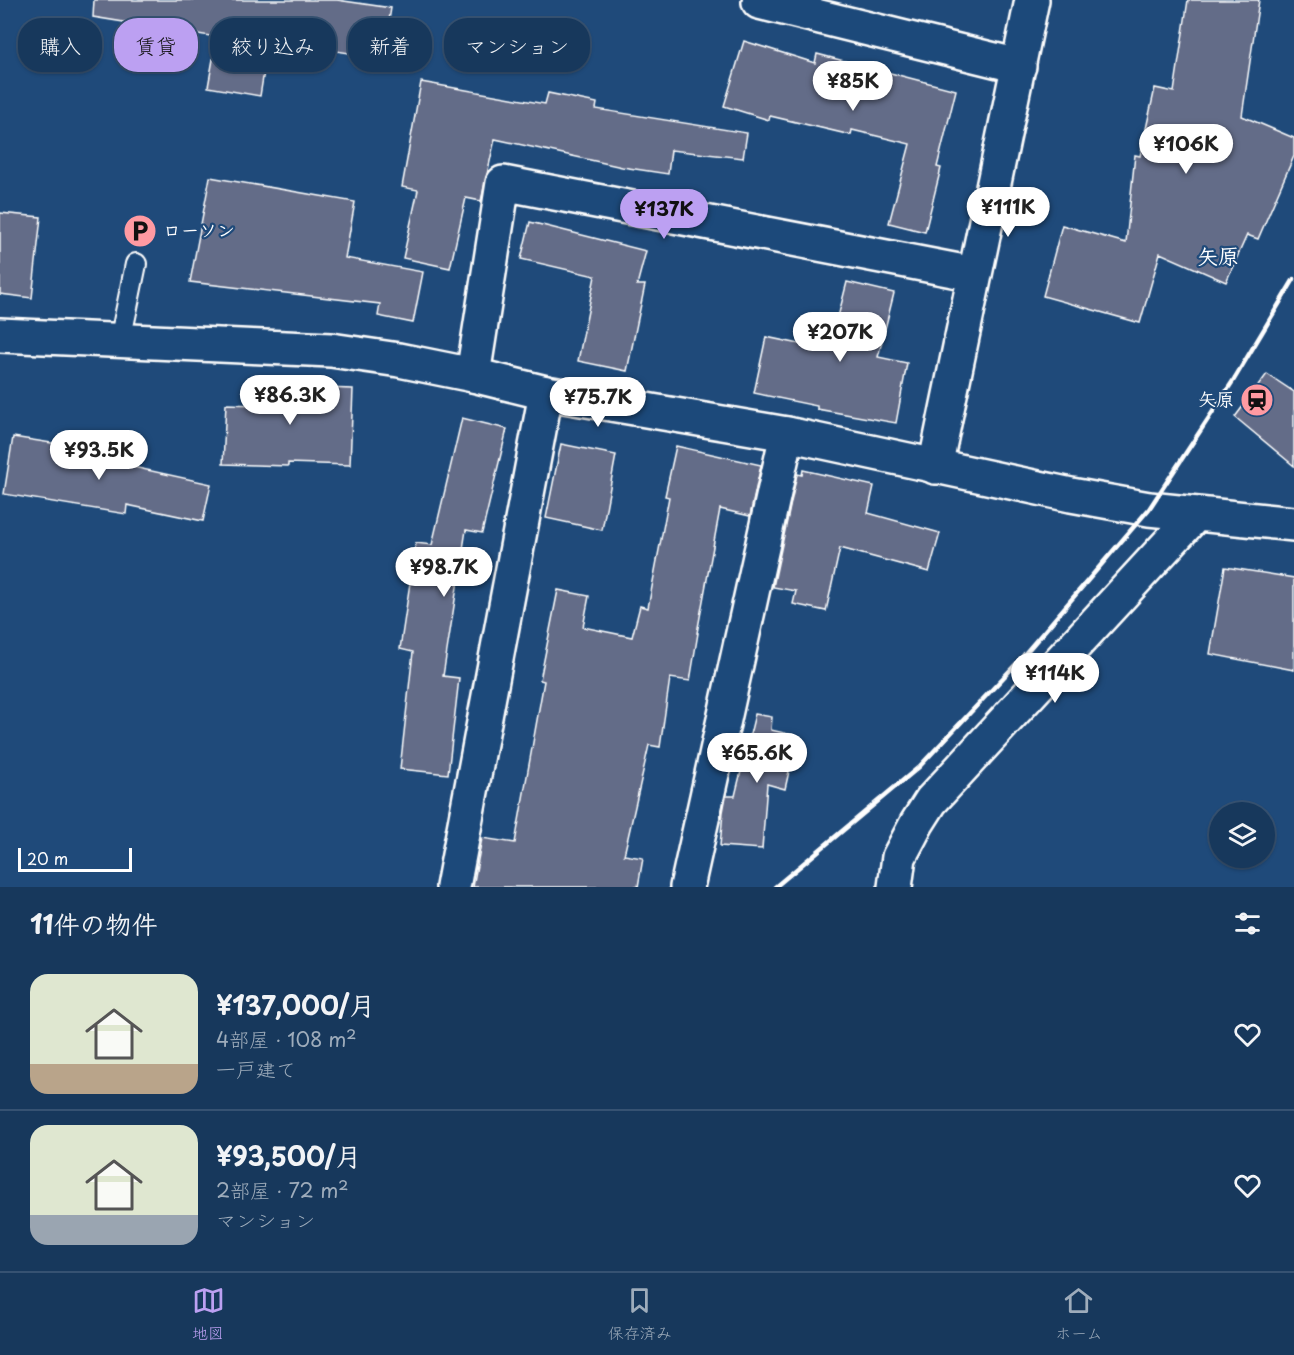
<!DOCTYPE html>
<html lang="ja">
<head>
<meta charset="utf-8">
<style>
  body { margin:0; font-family:"Playpen Sans","Klee One",sans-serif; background:#244365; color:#f1f3f6; height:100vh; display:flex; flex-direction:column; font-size:22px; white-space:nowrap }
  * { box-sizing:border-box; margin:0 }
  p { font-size:20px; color:#9eacbb }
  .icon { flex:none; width:33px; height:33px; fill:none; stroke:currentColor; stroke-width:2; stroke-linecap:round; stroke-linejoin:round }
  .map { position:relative; height:887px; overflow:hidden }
  .drawer { display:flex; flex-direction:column; background:#17385c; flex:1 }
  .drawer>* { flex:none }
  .banner { position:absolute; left:18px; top:18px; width:600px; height:54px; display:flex; gap:12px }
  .fabs { position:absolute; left:1209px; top:802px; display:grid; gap:12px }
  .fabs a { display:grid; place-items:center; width:66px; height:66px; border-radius:50%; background:#17385c; box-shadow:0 2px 4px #0004,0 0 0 2px #365272; font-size:30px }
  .scale { position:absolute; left:18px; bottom:15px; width:114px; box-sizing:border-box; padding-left:6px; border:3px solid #fff; border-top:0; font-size:16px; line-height:21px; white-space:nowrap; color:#fff; -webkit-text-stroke:4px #1f4a7a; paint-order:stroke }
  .price { position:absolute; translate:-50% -51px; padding:0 14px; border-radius:21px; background:#fff; color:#222; font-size:20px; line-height:39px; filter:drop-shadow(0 2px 3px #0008) }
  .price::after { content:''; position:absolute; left:50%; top:36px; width:18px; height:14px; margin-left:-9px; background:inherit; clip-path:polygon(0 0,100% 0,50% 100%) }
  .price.current { background:#bca0f2; color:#111 }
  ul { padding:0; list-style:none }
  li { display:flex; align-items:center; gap:18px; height:150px; padding:0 30px }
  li+li { border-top:2px solid #365272 }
  li span { display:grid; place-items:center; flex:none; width:168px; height:120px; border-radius:18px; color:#555 }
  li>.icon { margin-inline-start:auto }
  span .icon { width:72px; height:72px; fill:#fffc; stroke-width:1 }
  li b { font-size:26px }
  h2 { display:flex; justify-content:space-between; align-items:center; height:72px; padding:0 30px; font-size:26px }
  .chip { padding:0 21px; border-radius:24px; background:#17385c; box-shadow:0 2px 4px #0004,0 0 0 2px #365272; font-size:21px; line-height:54px }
  .chip.current { background:#bca0f2; color:#111 }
  .menu { display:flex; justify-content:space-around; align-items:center; height:84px; border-top:2px solid #365272; background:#17385c; font-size:16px; color:#9eacbb }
  .menu a { display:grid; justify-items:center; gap:3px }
  .menu .current { color:#bca0f2 }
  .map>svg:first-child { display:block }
</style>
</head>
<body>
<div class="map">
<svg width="1294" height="887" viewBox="0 0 1294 887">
  <rect width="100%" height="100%" fill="#1f4a7a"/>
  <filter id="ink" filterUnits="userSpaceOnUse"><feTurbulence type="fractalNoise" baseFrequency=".0167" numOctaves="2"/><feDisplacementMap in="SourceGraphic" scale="12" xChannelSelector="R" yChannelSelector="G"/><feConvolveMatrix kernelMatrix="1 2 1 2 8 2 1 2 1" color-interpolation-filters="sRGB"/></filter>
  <g filter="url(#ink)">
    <path fill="#646c88" stroke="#fff" stroke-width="1.5" d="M 94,0 L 337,0 L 391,8 L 383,58 L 269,41 L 260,96 L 208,87 L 217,37 L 93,17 Z
      M 1188,0 L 1259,0 L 1242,116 L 1294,138 L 1294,156 L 1258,239 L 1247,235 L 1226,282 L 1160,253 L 1140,323 L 1043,296 L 1062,225 L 1126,243 L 1135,155 L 1140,156 L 1155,88 L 1174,92 Z
      M 744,41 L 815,63 L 817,54 L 956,90 L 937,167 L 941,168 L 925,232 L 889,223 L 910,144 L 852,130 L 851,135 L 770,116 L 769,120 L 724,106 Z
      M 421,82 L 545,104 L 548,93 L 597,103 L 596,109 L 747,133 L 743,158 L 671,150 L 668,174 L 622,167 L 495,139 L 481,201 L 466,198 L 450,268 L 403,258 L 418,190 L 402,187 Z
      M 210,177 L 355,202 L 345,258 L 423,272 L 413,323 L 378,316 L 380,304 L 190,282 Z
      M 0,213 L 41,217 L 32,298 L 0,294 Z
      M 530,222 L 646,251 L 637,285 L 645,285 L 627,371 L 578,361 L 595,276 L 521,259 Z
      M 847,282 L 894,293 L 878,357 L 907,363 L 896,423 L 817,409 L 817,406 L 754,393 L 766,337 L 828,350 L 830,348 Z
      M 1267,374 L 1294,392 L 1294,466 L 1235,417 Z
      M 258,378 L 292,379 L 291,387 L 353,389 L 350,465 L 288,463 L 288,466 L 223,464 L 226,404 L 257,405 Z
      M 462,418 L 507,429 L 482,533 L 466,530 L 443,676 L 459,678 L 448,774 L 400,769 L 413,652 L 400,649 L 416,543 L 432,545 Z
      M 13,437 L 135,456 L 133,467 L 211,484 L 203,521 L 127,505 L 126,514 L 4,494 Z
      M 561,444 L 616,455 L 602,530 L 546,518 Z
      M 676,446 L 761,465 L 750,516 L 720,509 L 697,633 L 698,633 L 690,681 L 670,678 L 660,747 L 649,745 L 624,855 L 643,858 L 638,887 L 473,887 L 482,838 L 515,843 L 544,681 L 540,680 L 558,590 L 589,596 L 583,627 L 632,637 L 640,606 L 648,608 L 669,497 L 665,496 Z
      M 803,470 L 874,486 L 868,513 L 940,533 L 929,572 L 840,548 L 826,611 L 793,604 L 796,591 L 773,587 L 797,474 L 802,475 Z
      M 1225,567 L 1294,578 L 1294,670 L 1210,654 Z
      M 755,714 L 772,717 L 771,730 L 797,736 L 785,789 L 767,784 L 762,849 L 720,846 L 723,812 L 726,796 L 735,796 Z"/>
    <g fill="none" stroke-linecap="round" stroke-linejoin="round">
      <g stroke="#fff" stroke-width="24">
        <path id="lane" d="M 120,341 L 136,264"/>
      </g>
      <g stroke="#fff" stroke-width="38">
        <path id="street" d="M 759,2 L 1019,66
          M 473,375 L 503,183 L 974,274
          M 935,467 L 1032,0
          M 453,887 L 546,393
          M 687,887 L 787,434
          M 895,887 L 899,857 L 917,823 L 931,801 L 1196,514"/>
      </g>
      <g stroke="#fff" stroke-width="38">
        <path id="secondary" d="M 0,335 L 331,350 L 399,360 L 473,375 L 546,393 L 787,434 L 1071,495 L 1149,509 L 1294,524"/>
      </g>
      <use href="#lane" stroke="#1f4a7a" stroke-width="20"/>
      <use href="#street" stroke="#1f4a7a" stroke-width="33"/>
      <use href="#secondary" stroke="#1f4a7a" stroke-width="33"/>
      <path stroke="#fff" stroke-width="4.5" d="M 775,887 L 919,767 L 1017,663 L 1149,509 L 1233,381 L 1294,279"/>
    </g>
  </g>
  <defs>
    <g id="parking-disc" transform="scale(1.725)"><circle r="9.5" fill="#ff9aa2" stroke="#1f4a7a"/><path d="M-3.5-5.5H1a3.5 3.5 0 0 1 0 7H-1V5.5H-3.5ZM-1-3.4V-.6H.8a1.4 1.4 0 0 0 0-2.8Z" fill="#111"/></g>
    <g id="station-disc" transform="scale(1.725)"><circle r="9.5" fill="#ff9aa2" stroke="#1f4a7a"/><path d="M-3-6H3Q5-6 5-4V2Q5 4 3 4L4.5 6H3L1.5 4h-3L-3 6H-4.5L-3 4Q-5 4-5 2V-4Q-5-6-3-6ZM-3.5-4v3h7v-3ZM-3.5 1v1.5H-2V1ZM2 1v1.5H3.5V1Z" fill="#111"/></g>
  </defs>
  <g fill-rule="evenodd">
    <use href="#parking-disc" x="140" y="231"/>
    <use href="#station-disc" x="1257" y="400"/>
  </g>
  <g text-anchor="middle" stroke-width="4.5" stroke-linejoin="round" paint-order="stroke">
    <g font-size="18" font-weight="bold" fill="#fff" stroke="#1f4a7a" text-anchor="start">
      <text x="163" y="237">ローソン</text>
      <text x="1234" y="406" text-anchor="end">矢原</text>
    </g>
    <g font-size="21" font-weight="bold" fill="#fff" stroke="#1f4a7a">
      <text x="1218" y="264">矢原</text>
    </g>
  </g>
</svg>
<div class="fabs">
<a><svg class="icon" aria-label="layers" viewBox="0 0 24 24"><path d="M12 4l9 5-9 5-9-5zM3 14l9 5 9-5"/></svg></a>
</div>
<div class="scale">20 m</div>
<b class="price" style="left:853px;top:112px">¥85K</b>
<b class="price" style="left:1186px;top:175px">¥106K</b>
<b class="price" style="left:1008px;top:238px">¥111K</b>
<b class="price current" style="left:664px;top:240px">¥137K</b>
<b class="price" style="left:840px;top:363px">¥207K</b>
<b class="price" style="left:290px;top:426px">¥86.3K</b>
<b class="price" style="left:598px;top:428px">¥75.7K</b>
<b class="price" style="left:99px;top:481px">¥93.5K</b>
<b class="price" style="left:444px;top:598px">¥98.7K</b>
<b class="price" style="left:1055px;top:704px">¥114K</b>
<b class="price" style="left:757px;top:784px">¥65.6K</b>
<div class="banner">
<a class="chip">購入</a>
<a class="chip current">賃貸</a>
<a class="chip">絞り込み</a>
<a class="chip">新着</a>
<a class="chip">マンション</a>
</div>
</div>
<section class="drawer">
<h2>11件の物件<svg class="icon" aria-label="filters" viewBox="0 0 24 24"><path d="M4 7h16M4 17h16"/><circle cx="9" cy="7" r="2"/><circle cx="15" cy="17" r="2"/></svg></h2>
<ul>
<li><span style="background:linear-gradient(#dfe7d0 75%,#b9a48a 0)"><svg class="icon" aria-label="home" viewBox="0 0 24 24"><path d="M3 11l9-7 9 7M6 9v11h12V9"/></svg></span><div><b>¥137,000/月</b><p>4部屋 · 108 m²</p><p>一戸建て</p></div><svg class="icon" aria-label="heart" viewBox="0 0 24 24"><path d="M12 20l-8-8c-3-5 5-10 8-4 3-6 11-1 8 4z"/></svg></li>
<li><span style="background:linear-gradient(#dfe7d0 75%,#9aa5b1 0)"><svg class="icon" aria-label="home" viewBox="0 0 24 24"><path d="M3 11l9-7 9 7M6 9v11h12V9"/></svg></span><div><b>¥93,500/月</b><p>2部屋 · 72 m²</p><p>マンション</p></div><svg class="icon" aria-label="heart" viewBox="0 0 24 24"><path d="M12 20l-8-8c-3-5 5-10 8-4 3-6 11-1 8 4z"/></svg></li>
</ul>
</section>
<nav class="menu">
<a class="current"><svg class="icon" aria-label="map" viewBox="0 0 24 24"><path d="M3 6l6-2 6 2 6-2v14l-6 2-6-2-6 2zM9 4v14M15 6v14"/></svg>地図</a>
<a><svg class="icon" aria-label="saved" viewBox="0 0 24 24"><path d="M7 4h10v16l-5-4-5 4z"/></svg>保存済み</a>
<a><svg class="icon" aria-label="home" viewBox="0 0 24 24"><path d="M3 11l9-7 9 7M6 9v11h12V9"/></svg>ホーム</a>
</nav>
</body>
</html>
